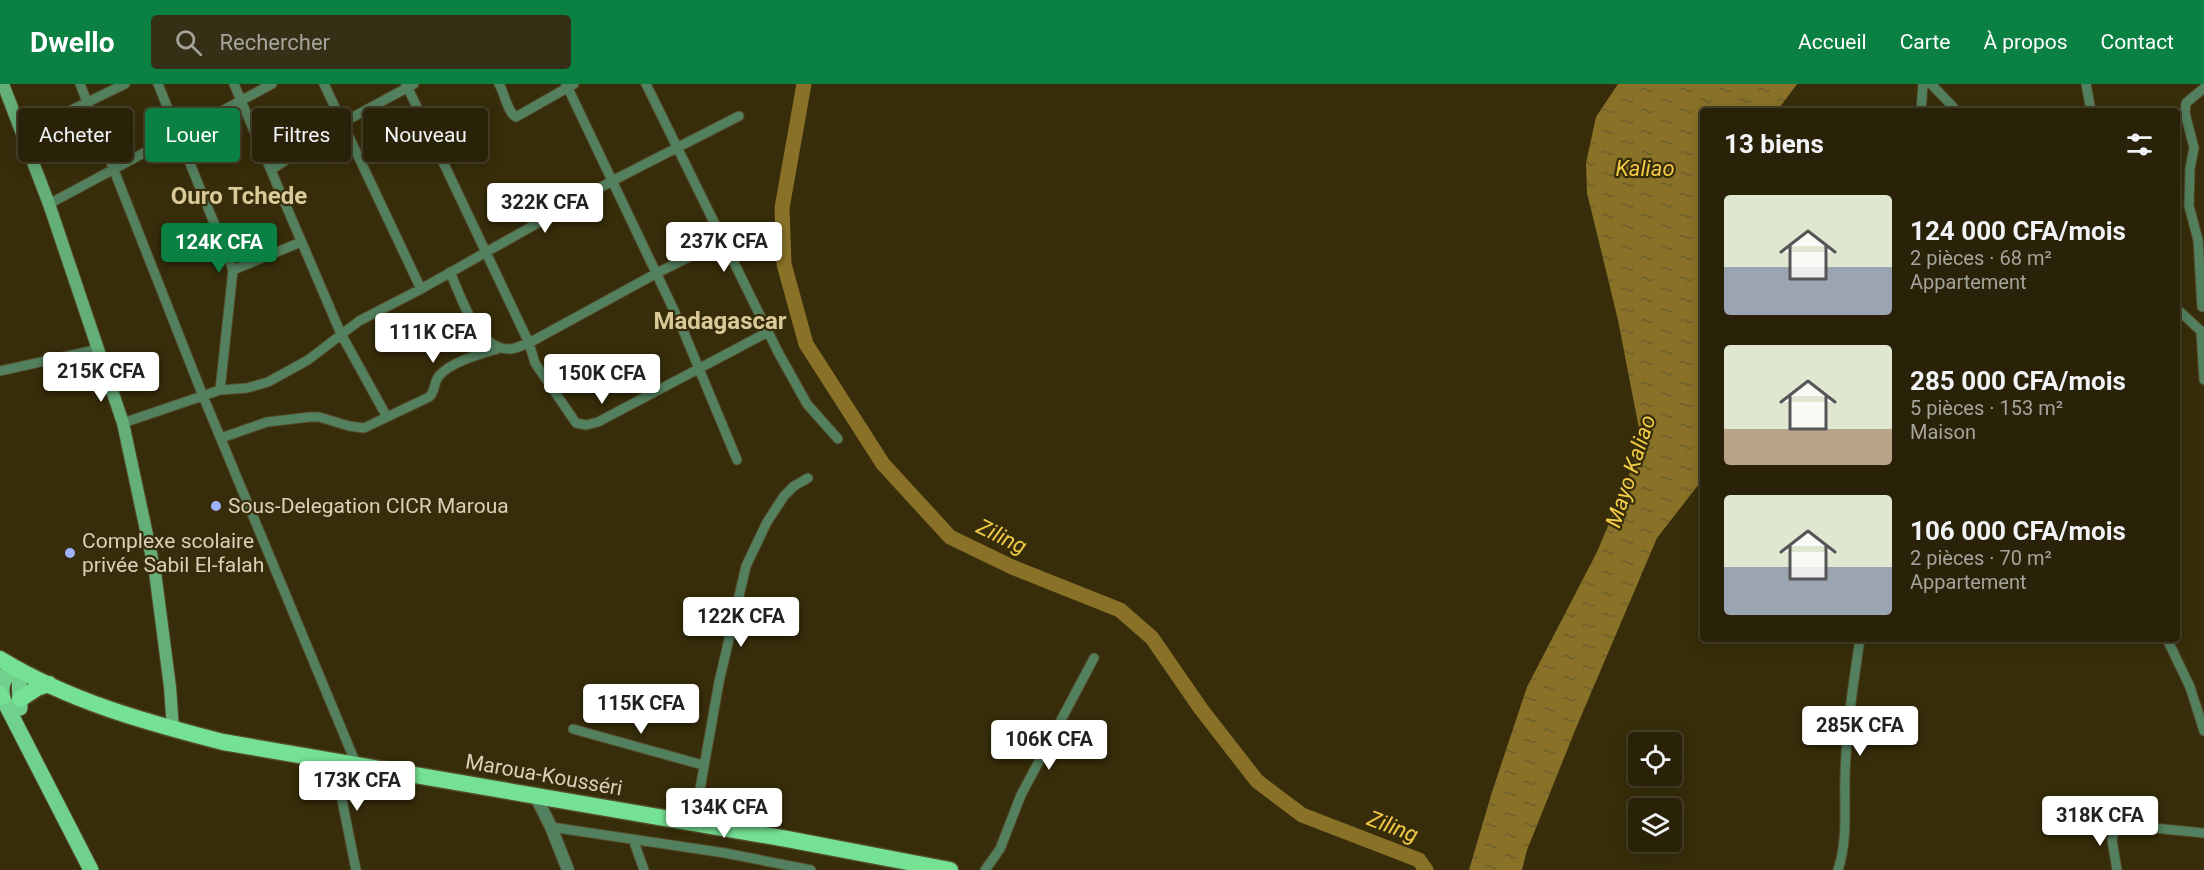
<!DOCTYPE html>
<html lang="fr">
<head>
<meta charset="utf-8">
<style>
  body { margin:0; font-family:Roboto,sans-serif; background:#352f16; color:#f1f3f6; height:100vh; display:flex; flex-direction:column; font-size:22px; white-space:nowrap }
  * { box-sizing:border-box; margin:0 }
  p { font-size:20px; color:#a5a49c }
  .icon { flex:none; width:33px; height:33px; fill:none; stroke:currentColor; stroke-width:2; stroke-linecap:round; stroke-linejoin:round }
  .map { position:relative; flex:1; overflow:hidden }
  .side { position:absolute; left:1700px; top:24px; width:480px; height:534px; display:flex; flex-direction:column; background:#292208; border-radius:6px; box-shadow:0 3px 15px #0003,0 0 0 2px #453f29 }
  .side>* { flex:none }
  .banner { position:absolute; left:18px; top:24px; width:570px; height:54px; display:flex; gap:12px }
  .fabs { position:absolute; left:1628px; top:648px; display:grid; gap:12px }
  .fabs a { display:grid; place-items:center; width:54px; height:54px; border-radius:6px; background:#292208; box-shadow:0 3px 15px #0003,0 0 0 2px #453f29; font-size:30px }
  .price { position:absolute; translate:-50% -51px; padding:0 14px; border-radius:6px; background:#fff; color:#222; font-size:20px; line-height:39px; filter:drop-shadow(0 2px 3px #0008) }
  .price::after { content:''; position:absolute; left:50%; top:36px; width:18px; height:14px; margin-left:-9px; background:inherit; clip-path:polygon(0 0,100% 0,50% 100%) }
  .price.current { background:#0b8043; color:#fff }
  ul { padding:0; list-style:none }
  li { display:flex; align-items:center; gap:18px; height:150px; padding:0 24px }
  li span { display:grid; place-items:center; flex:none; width:168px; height:120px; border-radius:6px; color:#555 }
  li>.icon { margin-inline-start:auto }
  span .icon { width:72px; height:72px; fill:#fffc; stroke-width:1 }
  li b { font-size:26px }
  h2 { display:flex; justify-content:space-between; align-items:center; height:72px; padding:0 24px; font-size:26px }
  .tag { padding:0 21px; border-radius:6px; background:#292208; box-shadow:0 3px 15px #0003,0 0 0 2px #453f29; font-size:21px; line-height:54px }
  .tag.current { background:#0b8043; color:#fff }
  header { display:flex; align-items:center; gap:36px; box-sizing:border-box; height:84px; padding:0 30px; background:#0b8043; color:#fff }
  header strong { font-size:28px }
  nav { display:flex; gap:33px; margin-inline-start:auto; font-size:21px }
  .search { width:420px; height:54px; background:#352f16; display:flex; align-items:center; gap:15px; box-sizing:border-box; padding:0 21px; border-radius:6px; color:#a5a49c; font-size:22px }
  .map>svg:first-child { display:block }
</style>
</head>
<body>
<header>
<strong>Dwello</strong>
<div class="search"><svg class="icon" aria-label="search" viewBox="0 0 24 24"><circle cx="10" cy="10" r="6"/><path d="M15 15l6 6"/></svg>Rechercher</div>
<nav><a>Accueil</a><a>Carte</a><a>À propos</a><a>Contact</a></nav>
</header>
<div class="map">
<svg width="2204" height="786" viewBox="0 0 2204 786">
  <defs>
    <pattern id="water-ripples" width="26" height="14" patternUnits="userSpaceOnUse" patternTransform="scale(1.5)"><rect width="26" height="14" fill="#897228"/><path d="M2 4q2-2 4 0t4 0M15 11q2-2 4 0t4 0" fill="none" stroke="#6c5e2e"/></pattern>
  </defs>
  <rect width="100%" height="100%" fill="#372d0a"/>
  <path fill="url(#water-ripples)" d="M 1618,0 L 1797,0 L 1777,27 L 1702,27 L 1702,396 L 1657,454 L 1576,644 L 1527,766 L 1522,786 L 1469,786 L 1492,708 L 1527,603 L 1597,468 L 1642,360 L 1618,236 L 1587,109 L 1586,79 L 1596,33 Z"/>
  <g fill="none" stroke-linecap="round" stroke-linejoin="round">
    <path stroke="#897228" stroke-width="15" d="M 804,0 L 782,124 L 784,180 L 806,260 L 883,380 L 950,453 L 1012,483 L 1120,526 L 1152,554 L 1201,625 L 1257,697 L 1302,731 L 1419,776 L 1426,786"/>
    <g stroke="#544b2a" stroke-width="11">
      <path id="minor" d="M 80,0 L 203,312 L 357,682
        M 234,0 L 341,250 L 387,333
        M 324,0 L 421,205
        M 406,0 L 529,259 L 535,279 L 576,339 L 586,341 L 598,338 L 768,248
        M 499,0 C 505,10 507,28 516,33 L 574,0
        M 566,0 L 680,239 L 737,376
        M 646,0 L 778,268 L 807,320 L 838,355
        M 1931,0 L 1957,27
        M 2086,0 L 2091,27
        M 1921,27 L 1923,0
        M 22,50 L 125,0
        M 271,86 L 342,39 L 414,0
        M 49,120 L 272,0
        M 233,186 L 301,158
        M 450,188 C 461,212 477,267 511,265 C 517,264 523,261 529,259 L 657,189 L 723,156
        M 2202,223 L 2198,156 L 2189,122 L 2190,84 L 2194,64 L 2185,29 L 2186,19 L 2204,4
        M 2176,224 L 2204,250
        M 2201,247 L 2204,296
        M 0,287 L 99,265
        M 220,306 L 247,304 L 268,298 L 308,276 L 359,237 L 421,205 L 612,97 L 739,32
        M 123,339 L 220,306 L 233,186 L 158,0
        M 221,354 L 267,338 L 310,333 L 319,333 L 349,342 L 364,344 L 429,313 C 436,307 433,299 439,292 C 450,278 483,269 500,264
        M 2167,555 L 2190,603 L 2204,647
        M 573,645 L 703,681
        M 334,676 L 356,786
        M 694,739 L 719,598 L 746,482 L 767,438 L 784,412 L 794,402 L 808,394
        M 551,743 L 725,769 L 811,786
        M 633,755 L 644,786
        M 985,786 L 1000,765 L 1021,711 L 1094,574
        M 1838,786 C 1848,756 1844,725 1845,694 C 1846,647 1853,601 1860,555
        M 2117,786 L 2112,756 L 2115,744 L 2123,741 L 2204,749"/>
    </g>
    <g stroke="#544b2a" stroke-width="14">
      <path id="tertiary" d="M 536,713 L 551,743 L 568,786"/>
    </g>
    <g stroke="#544b2a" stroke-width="14">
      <path id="secondary" d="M 3,0 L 49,120 L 123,339 L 155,488 L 170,603 L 173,645"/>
    </g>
    <g stroke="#544b2a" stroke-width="17">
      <path id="primary" d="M 10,581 L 2,602 L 2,613 L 91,786
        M 19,586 L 20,624"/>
    </g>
    <g stroke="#544b2a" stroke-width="19">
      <path id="trunk" d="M 0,575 C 69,617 145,638 223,658 L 787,755 L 950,786
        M 0,610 L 2,613
        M 20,615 L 37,604 L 49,600"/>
    </g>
    <use href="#minor" stroke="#53805e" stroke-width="9"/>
    <use href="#tertiary" stroke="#53805e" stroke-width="12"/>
    <use href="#secondary" stroke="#64ae78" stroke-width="12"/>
    <use href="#primary" stroke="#70d18c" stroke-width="15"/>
    <use href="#trunk" stroke="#75e194" stroke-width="16"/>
  </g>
  <g fill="#9eb3fd" stroke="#372d0a" stroke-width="2">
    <circle cx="216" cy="422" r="6"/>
    <circle cx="70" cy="469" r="6"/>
  </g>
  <g text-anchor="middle" stroke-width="4.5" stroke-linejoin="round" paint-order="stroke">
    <g font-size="21" fill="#d9d1ba" stroke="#372d0a" text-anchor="start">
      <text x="228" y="429">Sous-Delegation CICR Maroua</text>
      <text x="82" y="464">Complexe scolaire<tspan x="82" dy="24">privée Sabil El-falah</tspan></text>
    </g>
    <g font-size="21" fill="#d9d1ba" stroke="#372d0a">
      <text transform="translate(544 691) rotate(10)" y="7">Maroua-Kousséri</text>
    </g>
    <g font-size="22" font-style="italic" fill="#f4cb46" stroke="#372d0a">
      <text x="1645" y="92">Kaliao</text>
      <text transform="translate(1630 387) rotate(-72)" y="8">Mayo Kaliao</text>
      <text transform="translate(1002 452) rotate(26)" y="8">Ziling</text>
      <text transform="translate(1393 742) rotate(21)" y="8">Ziling</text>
    </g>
    <g font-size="24" font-weight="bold" fill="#daca9a" stroke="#372d0a">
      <text x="239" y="120">Ouro Tchede</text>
      <text x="720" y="245">Madagascar</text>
    </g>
  </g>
</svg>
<div class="fabs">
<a><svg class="icon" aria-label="locate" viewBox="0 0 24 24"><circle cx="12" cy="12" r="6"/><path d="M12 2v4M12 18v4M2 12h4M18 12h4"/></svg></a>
<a><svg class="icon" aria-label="layers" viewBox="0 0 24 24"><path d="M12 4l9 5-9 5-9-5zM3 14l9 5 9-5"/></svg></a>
</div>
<b class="price" style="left:545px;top:150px">322K CFA</b>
<b class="price" style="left:724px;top:189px">237K CFA</b>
<b class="price current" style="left:219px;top:190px">124K CFA</b>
<b class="price" style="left:433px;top:280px">111K CFA</b>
<b class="price" style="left:101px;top:319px">215K CFA</b>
<b class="price" style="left:602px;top:321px">150K CFA</b>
<b class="price" style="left:741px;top:564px">122K CFA</b>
<b class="price" style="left:641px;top:651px">115K CFA</b>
<b class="price" style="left:1860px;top:673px">285K CFA</b>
<b class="price" style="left:1049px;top:687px">106K CFA</b>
<b class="price" style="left:357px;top:728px">173K CFA</b>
<b class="price" style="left:724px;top:755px">134K CFA</b>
<b class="price" style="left:2100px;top:763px">318K CFA</b>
<div class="banner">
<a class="tag">Acheter</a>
<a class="tag current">Louer</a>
<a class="tag">Filtres</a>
<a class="tag">Nouveau</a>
</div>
<section class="side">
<h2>13 biens<svg class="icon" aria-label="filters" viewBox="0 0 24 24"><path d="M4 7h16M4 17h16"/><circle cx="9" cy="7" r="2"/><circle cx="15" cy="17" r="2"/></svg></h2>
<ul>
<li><span style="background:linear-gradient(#dfe7d0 60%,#9aa5b1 0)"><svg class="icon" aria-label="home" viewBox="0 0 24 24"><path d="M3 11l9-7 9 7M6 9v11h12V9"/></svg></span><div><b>124 000 CFA/mois</b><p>2 pièces · 68 m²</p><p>Appartement</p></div></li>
<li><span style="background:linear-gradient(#dfe7d0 70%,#b9a48a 0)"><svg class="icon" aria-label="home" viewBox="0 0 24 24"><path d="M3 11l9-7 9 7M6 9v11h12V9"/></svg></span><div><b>285 000 CFA/mois</b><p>5 pièces · 153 m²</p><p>Maison</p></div></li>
<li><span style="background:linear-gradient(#dfe7d0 60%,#9aa5b1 0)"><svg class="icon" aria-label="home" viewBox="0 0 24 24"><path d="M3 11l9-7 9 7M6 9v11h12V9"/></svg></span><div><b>106 000 CFA/mois</b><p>2 pièces · 70 m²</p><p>Appartement</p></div></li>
</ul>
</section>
</div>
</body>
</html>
